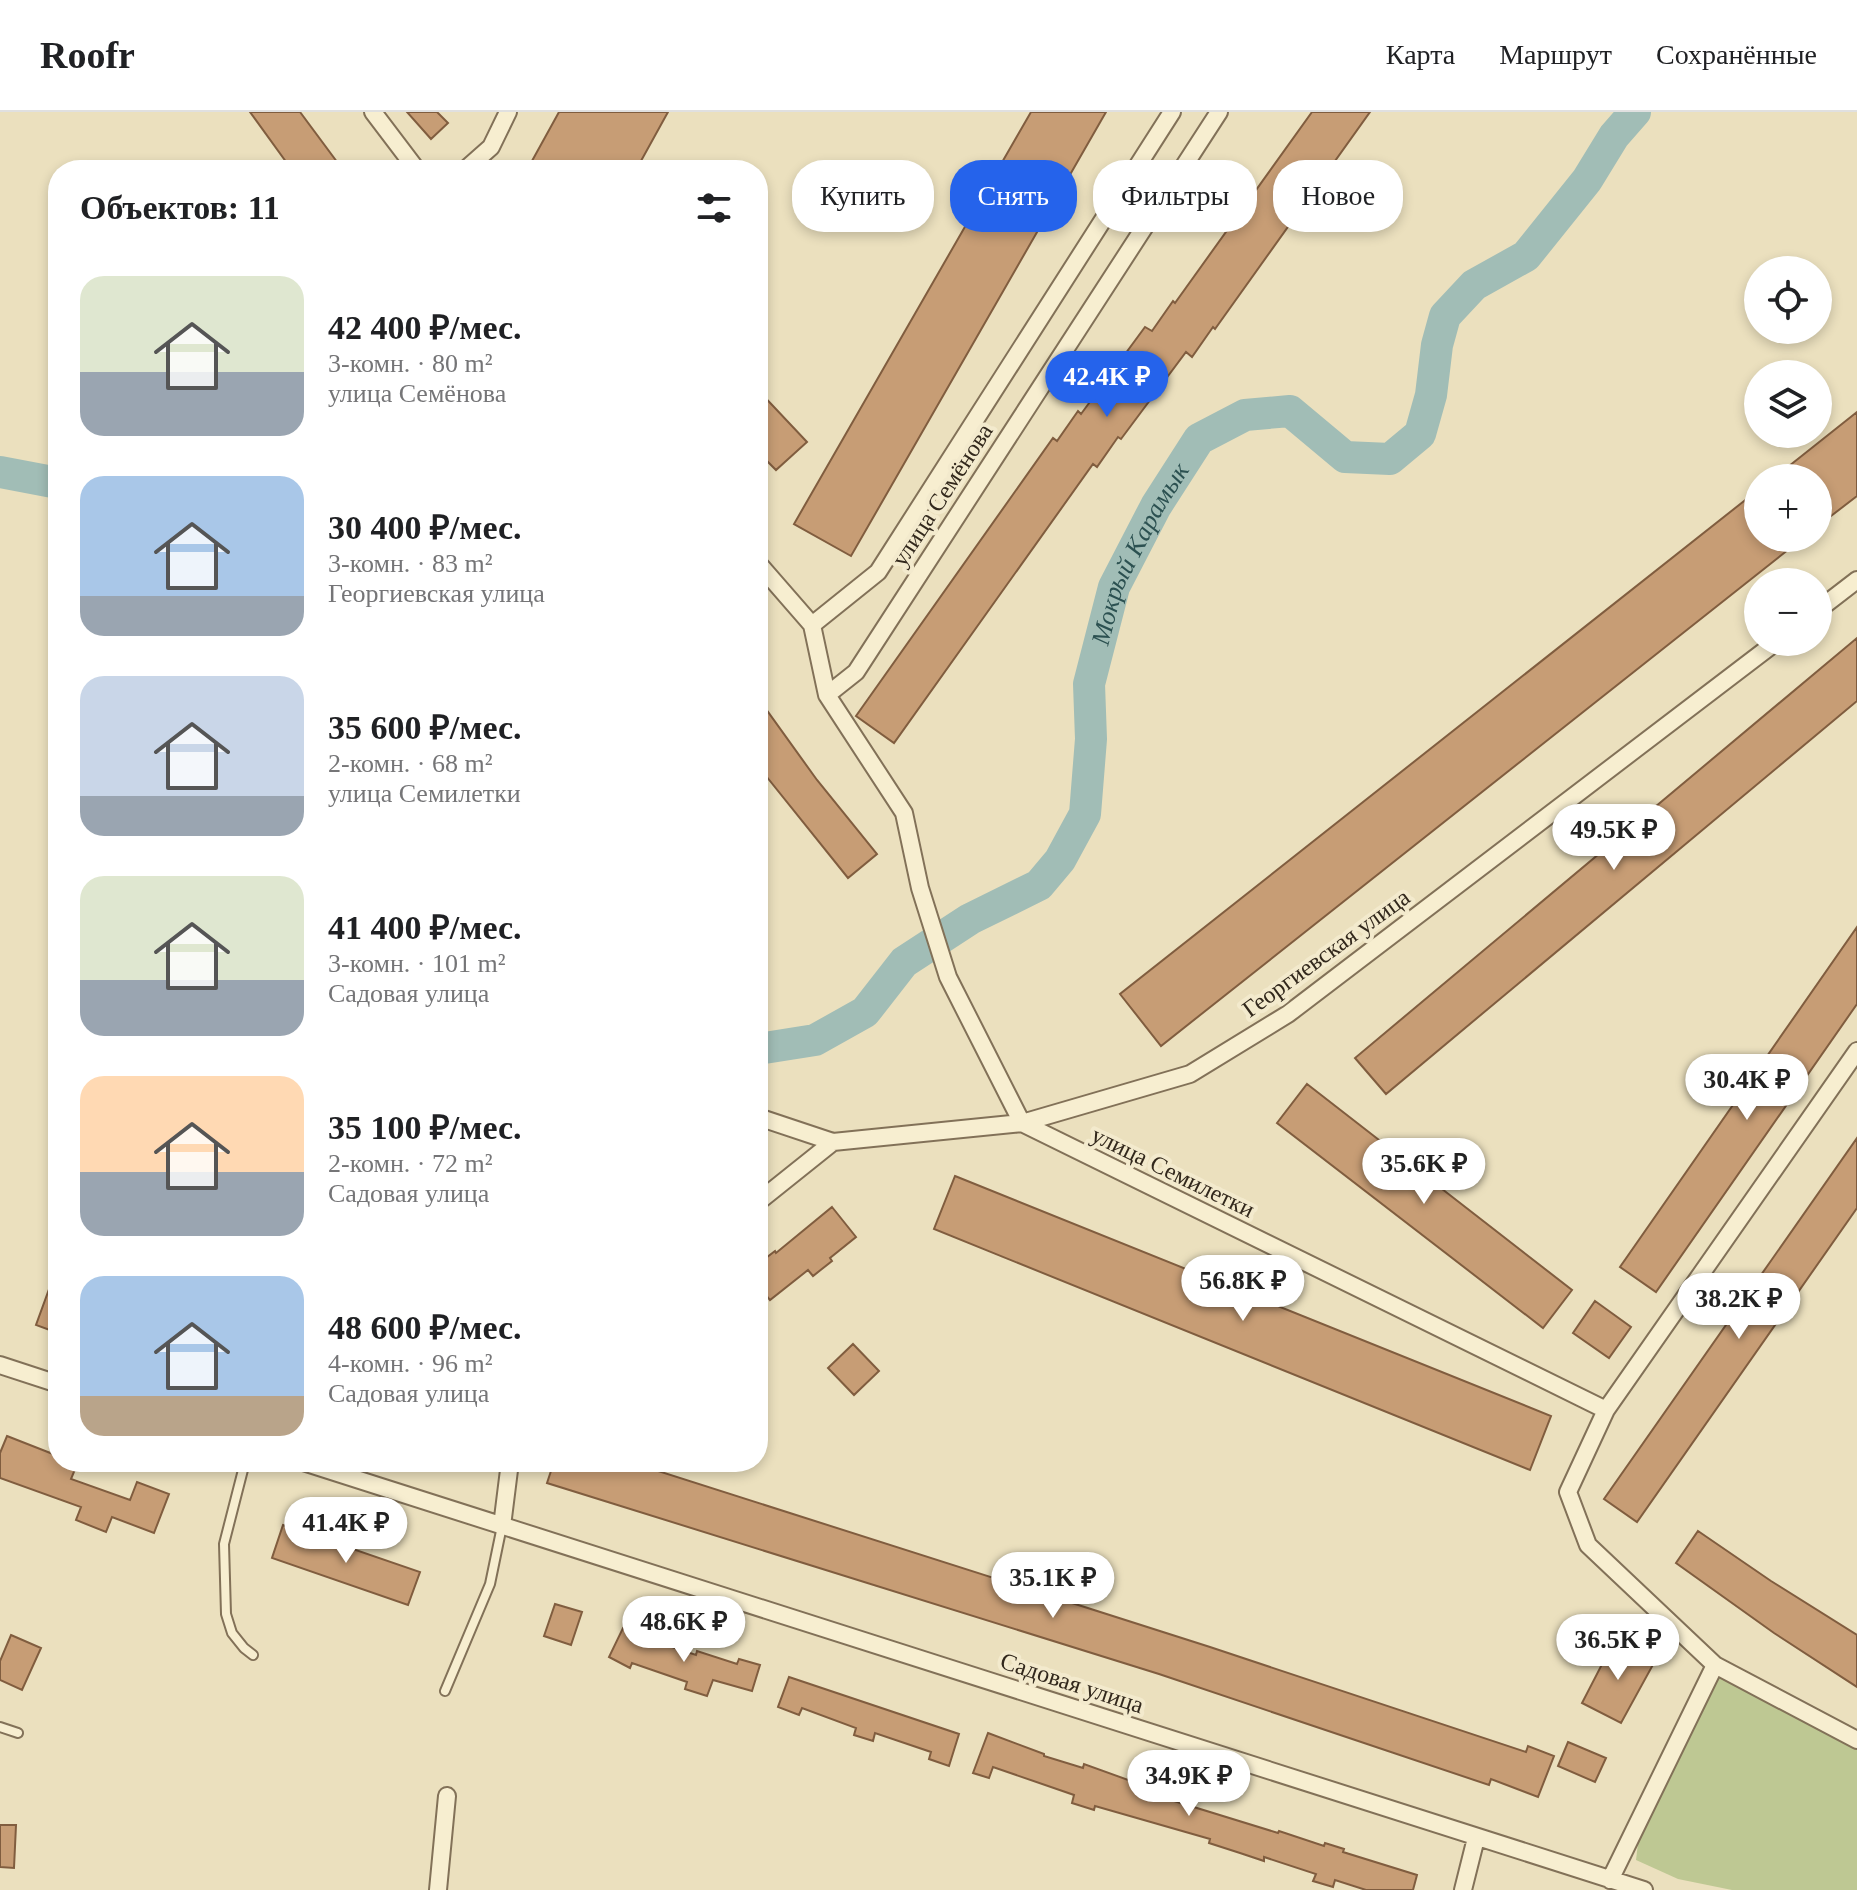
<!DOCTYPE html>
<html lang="ru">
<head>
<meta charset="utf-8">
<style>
  body { margin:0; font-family:Georgia,serif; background:#f2f2f2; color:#202124; height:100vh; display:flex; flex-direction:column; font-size:30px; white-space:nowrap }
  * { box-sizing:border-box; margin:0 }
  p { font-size:26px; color:#757577 }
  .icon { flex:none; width:44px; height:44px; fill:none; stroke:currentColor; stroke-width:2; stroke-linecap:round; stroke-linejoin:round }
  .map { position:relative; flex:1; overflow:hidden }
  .side { position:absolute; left:48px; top:48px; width:720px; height:1312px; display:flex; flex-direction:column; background:#fff; border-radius:32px; box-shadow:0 4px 12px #0003 }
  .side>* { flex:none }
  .hud { position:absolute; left:792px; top:48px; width:760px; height:72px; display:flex; gap:16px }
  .controls { position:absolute; left:1744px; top:144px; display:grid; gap:16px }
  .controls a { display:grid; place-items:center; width:88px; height:88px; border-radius:50%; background:#fff; box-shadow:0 4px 12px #0003; font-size:40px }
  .price { position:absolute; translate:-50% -68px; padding:0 18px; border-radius:28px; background:#fff; color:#222; font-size:26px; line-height:52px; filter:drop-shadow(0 2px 4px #0008) }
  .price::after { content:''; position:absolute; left:50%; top:48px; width:24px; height:18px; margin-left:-12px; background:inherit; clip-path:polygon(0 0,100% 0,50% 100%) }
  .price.selected { background:#2563eb; color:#fff }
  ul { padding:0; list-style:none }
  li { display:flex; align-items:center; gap:24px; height:200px; padding:0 32px }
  li span { display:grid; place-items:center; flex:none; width:224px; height:160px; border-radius:24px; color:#555 }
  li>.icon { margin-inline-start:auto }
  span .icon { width:96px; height:96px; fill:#fffc; stroke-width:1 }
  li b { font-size:34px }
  h2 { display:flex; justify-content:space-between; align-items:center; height:96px; padding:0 32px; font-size:34px }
  .pill { padding:0 28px; border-radius:32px; background:#fff; box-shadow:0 4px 12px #0003; font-size:28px; line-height:72px }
  .pill.selected { background:#2563eb; color:#fff }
  header { display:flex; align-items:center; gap:48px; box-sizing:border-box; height:112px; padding:0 40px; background:#fff; border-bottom:2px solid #e0e0e0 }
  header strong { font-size:38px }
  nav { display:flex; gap:44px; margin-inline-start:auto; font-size:28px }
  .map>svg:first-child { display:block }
</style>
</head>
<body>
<header>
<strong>Roofr</strong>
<nav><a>Карта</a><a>Маршрут</a><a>Сохранённые</a></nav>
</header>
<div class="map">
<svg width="1857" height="1778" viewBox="0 0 1857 1778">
  <rect width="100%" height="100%" fill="#ebe0be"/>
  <path fill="#bec893" d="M 1715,1561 L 1857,1623 L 1857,1778 L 1732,1778 L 1678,1767 L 1636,1748 L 1639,1723 Z"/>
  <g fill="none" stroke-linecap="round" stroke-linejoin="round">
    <g stroke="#a1bdb6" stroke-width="32">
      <path d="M 0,360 L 58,371"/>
      <path id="s1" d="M 758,937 L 815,928 L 865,900 L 904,850 L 970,807 L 1039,773 L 1060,748 L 1085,702 L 1091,627 L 1089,572 L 1114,475 L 1156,394 L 1199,327 L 1245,303 L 1290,299 L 1345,345 L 1390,347 L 1420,322 L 1431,283 L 1437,233 L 1445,204 L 1474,173 L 1526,144 L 1587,68 L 1614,24 L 1635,0"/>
    </g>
  </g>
  <path fill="#c79d75" stroke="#805d3f" stroke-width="2" d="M 250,0 L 300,0 L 343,58 L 292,58 Z
    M 407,0 L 437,0 L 448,11 L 431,27 Z
    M 559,0 L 668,0 L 636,58 L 527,58 Z
    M 1031,0 L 1106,0 L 851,444 L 794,412 Z
    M 1312,0 L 1370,0 L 1215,217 L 1213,215 L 1192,245 L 1186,240 L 1121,327 L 1118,325 L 1097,355 L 1093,352 L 894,631 L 856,604 L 1053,326 L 1057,329 L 1078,299 L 1081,302 L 1145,215 L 1152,219 L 1173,189 L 1175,191 Z
    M 758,278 L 807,330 L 776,358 L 758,340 Z
    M 1857,300 L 1857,384 L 1818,414 L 1818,366 L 1774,366 Z
    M 1758,378 L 1758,426 L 1803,426 L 1161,934 L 1120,882 Z
    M 1857,526 L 1857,589 L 1386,982 L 1355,946 Z
    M 758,586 L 817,668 L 877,742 L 848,766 L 758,654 Z
    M 1857,815 L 1857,892 L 1656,1180 L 1620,1155 Z
    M 1307,972 L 1572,1178 L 1543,1216 L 1277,1011 Z
    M 1857,1026 L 1857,1096 L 1637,1410 L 1604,1387 Z
    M 955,1064 L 1551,1304 L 1530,1358 L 934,1117 Z
    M 832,1095 L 856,1125 L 830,1146 L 832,1149 L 813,1164 L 808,1158 L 770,1188 L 758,1173 L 758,1152 L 775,1139 L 776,1141 Z
    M 56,1158 L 58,1158 L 58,1221 L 36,1213 Z
    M 1595,1189 L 1631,1215 L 1609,1246 L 1573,1221 Z
    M 853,1232 L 879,1259 L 854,1283 L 828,1256 Z
    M 7,1324 L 58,1344 L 58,1350 L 78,1350 L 71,1367 L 130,1388 L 137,1370 L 169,1382 L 154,1421 L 112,1405 L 106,1420 L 76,1408 L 81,1395 L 0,1366 L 0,1341 Z
    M 554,1350 L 630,1350 L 1210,1535 L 1526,1640 L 1528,1634 L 1554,1644 L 1538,1685 L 1491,1667 L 1489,1673 L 1159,1562 L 547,1371 Z
    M 283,1413 L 420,1460 L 408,1493 L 272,1446 Z
    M 1698,1419 L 1771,1469 L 1857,1523 L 1857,1575 L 1774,1521 L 1676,1451 Z
    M 555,1492 L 582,1500 L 571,1533 L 544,1524 Z
    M 623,1516 L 655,1533 L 657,1530 L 696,1543 L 697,1539 L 737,1552 L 739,1547 L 760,1553 L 752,1579 L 713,1568 L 707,1584 L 685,1577 L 687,1570 L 632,1551 L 630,1556 L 609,1545 Z
    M 11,1523 L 41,1536 L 22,1578 L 0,1568 L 0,1549 Z
    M 1614,1529 L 1655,1549 L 1621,1611 L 1582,1591 Z
    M 789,1565 L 959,1622 L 949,1654 L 929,1647 L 931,1640 L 875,1621 L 873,1629 L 854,1623 L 856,1616 L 802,1596 L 799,1603 L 778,1595 Z
    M 988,1621 L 1044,1642 L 1044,1644 L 1083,1656 L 1084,1652 L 1142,1673 L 1172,1684 L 1171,1688 L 1278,1721 L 1279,1719 L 1324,1734 L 1325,1731 L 1344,1737 L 1343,1740 L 1417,1763 L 1413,1778 L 1366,1778 L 1335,1768 L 1333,1775 L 1313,1769 L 1316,1762 L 1264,1745 L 1264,1749 L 1240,1741 L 1209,1731 L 1210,1727 L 1095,1694 L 1094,1698 L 1072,1691 L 1074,1683 L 993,1655 L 989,1666 L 973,1661 Z
    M 1568,1630 L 1606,1646 L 1595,1670 L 1558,1654 Z
    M 0,1713 L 16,1713 L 14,1756 L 0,1755 Z"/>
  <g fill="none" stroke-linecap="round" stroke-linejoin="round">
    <g stroke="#827158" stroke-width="12">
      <path id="service" d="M 245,1350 L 224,1432 L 226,1502 L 232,1521 L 244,1536 L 253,1543
        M 445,1579 L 490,1472 L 502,1414
        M 0,1615 L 18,1621"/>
    </g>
    <g stroke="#827158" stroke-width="20">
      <path id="minor" d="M 373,0 L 417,58
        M 465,58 L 491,35 L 508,0
        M 758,451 L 812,513 L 827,583 L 904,701 L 920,776 L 948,865 L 1022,1011 L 1606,1298 L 1568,1380 L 1588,1433 L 1715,1553 L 1857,1628
        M 1818,498 L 1857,468
        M 812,513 L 878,460 L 1172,0
        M 827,583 L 856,560 L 1219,0
        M 758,1005 L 833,1030
        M 758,1090 L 833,1030 L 1022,1011 L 1190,962 L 1288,902 L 1776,530
        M 0,1253 L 58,1272
        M 1606,1298 L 1857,939
        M 303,1350 L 1644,1778
        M 502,1414 L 510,1350
        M 1610,1768 L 1715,1553
        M 438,1778 L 447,1684
        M 1463,1778 L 1476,1726"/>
    </g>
    <use href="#service" stroke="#f7eed0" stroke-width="8"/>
    <use href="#minor" stroke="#f7eed0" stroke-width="16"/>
  </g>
  <g text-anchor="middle" stroke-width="8" stroke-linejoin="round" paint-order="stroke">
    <g font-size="24" fill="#32281c" stroke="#f3eacd">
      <text transform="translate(942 383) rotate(-57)" y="8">улица Семёнова</text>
      <text transform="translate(1326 841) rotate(-36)" y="8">Георгиевская улица</text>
      <text transform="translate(1173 1060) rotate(26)" y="8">улица Семилетки</text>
      <text transform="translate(1072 1571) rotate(18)" y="8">Садовая улица</text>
    </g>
    <g font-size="26" font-style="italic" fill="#2c5151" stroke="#f3eacd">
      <text dy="9" stroke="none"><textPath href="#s1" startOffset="690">Мокрый Карамык</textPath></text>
    </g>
  </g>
</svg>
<div class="controls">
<a><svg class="icon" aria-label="locate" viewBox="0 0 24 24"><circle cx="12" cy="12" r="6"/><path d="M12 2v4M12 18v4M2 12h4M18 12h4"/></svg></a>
<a><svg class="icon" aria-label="layers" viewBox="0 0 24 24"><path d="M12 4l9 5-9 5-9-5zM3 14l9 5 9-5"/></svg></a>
<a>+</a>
<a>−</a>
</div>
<b class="price selected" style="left:1107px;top:307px">42.4K ₽</b>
<b class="price" style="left:1614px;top:760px">49.5K ₽</b>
<b class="price" style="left:1747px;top:1010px">30.4K ₽</b>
<b class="price" style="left:1424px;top:1094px">35.6K ₽</b>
<b class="price" style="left:1243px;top:1211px">56.8K ₽</b>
<b class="price" style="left:1739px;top:1229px">38.2K ₽</b>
<b class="price" style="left:346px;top:1453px">41.4K ₽</b>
<b class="price" style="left:1053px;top:1508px">35.1K ₽</b>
<b class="price" style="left:684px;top:1552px">48.6K ₽</b>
<b class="price" style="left:1618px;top:1570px">36.5K ₽</b>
<b class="price" style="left:1189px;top:1706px">34.9K ₽</b>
<div class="hud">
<a class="pill">Купить</a>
<a class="pill selected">Снять</a>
<a class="pill">Фильтры</a>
<a class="pill">Новое</a>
</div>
<section class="side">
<h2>Объектов: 11<svg class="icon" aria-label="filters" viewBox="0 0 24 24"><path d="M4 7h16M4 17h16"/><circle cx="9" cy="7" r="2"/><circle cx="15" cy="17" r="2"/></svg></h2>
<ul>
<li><span style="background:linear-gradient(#dfe7d0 60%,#9aa5b1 0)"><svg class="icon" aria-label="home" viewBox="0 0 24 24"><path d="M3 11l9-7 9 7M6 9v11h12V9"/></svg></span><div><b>42 400 ₽/мес.</b><p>3-комн. · 80 m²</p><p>улица Семёнова</p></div></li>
<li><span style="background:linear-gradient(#a9c7e8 75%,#9aa5b1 0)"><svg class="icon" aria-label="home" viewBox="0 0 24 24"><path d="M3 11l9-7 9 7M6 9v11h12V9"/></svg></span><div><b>30 400 ₽/мес.</b><p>3-комн. · 83 m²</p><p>Георгиевская улица</p></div></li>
<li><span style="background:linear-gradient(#c9d6e8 75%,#9aa5b1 0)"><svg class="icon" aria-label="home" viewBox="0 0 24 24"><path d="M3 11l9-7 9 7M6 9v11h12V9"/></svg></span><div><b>35 600 ₽/мес.</b><p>2-комн. · 68 m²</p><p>улица Семилетки</p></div></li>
<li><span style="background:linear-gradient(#dfe7d0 65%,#9aa5b1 0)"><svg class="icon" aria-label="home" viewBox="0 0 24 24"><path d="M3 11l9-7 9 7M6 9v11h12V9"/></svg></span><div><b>41 400 ₽/мес.</b><p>3-комн. · 101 m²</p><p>Садовая улица</p></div></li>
<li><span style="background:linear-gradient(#ffd9b3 60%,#9aa5b1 0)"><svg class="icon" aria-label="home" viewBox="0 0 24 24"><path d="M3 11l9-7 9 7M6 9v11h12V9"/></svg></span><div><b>35 100 ₽/мес.</b><p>2-комн. · 72 m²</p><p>Садовая улица</p></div></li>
<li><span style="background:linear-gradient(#a9c7e8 75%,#b9a48a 0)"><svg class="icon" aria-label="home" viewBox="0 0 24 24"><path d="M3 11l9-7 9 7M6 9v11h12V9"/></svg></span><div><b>48 600 ₽/мес.</b><p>4-комн. · 96 m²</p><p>Садовая улица</p></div></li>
</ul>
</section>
</div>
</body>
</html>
